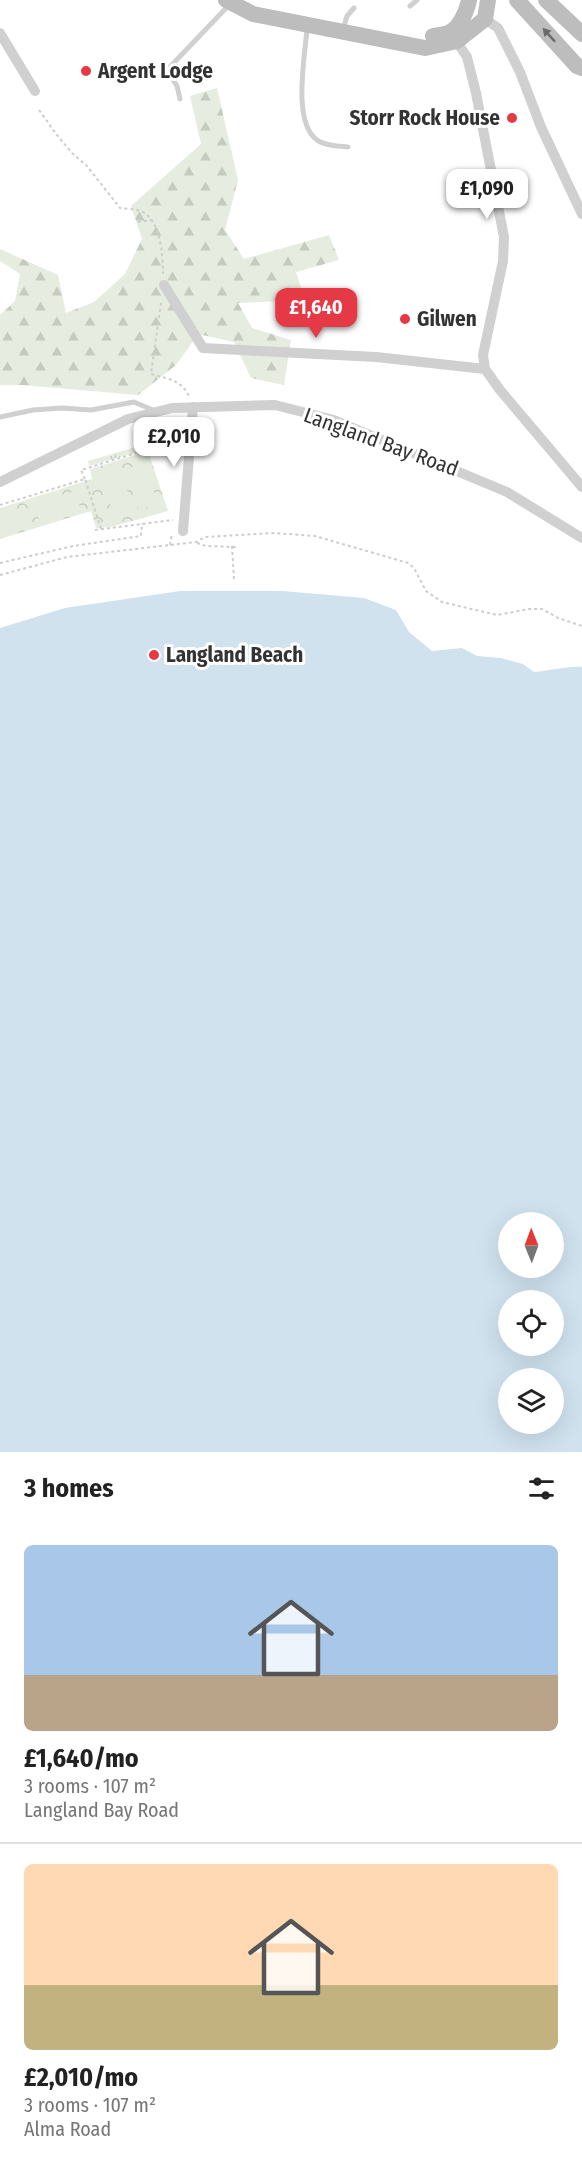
<!DOCTYPE html>
<html lang="en">
<head>
<meta charset="utf-8">
<style>
  body { margin:0; font-family:"Fira Sans Condensed",sans-serif; background:#f2f2f2; color:#222; height:100vh; display:flex; flex-direction:column; font-size:22px; white-space:nowrap }
  * { box-sizing:border-box; margin:0 }
  p { font-size:20px; color:#767676 }
  .icon { flex:none; width:33px; height:33px; fill:none; stroke:currentColor; stroke-width:2; stroke-linecap:round; stroke-linejoin:round }
  .map { position:relative; height:1452px; overflow:hidden }
  .side { display:flex; flex-direction:column; background:#fff; flex:1 }
  .side>* { flex:none }
  .needle { width:39px; rotate:359deg }
  .controls { position:absolute; left:498px; top:1212px; display:grid; gap:12px }
  .controls a { display:grid; place-items:center; width:66px; height:66px; border-radius:50%; background:#fff; box-shadow:0 6px 24px #0002; font-size:30px }
  .price { position:absolute; translate:-50% -51px; padding:0 14px; border-radius:12px; background:#fff; color:#222; font-size:20px; line-height:39px; filter:drop-shadow(0 2px 3px #0008) }
  .price::after { content:''; position:absolute; left:50%; top:36px; width:18px; height:14px; margin-left:-9px; background:inherit; clip-path:polygon(0 0,100% 0,50% 100%) }
  .price.active { background:#e63946; color:#fff }
  ul { padding:0; list-style:none }
  li { display:grid; align-content:center; gap:12px; height:318px; padding:0 24px }
  li+li { border-top:2px solid #e0e0e0 }
  li span { display:grid; place-items:center; height:186px; border-radius:9px; color:#555 }
  li>.icon { margin-inline-start:auto }
  span .icon { width:108px; height:108px; fill:#fffc; stroke-width:1 }
  li b { font-size:26px }
  h2 { display:flex; justify-content:space-between; align-items:center; height:72px; padding:0 24px; font-size:26px }
  .map>svg:first-child { display:block }
</style>
</head>
<body>
<div class="map">
<svg width="582" height="1452" viewBox="0 0 582 1452">
  <defs>
    <pattern id="grass-tufts" width="24" height="20" patternUnits="userSpaceOnUse" patternTransform="scale(1.5)"><rect width="24" height="20" fill="#e6ecdf"/><path d="M3 7l-1-3M5 7V3M7 7l1-3M15 17l-1-3M17 17v-4M19 17l1-3" fill="none" stroke="#c6cbc0"/></pattern>
    <pattern id="forest-firs" width="22" height="20" patternUnits="userSpaceOnUse" patternTransform="scale(1.5)"><rect width="22" height="20" fill="#e6ecdf"/><path d="M5 1l3.5 6h-7zM16 11l3.5 6h-7z" fill="#c6cbc0"/></pattern>
    <pattern id="park-crowns" width="20" height="18" patternUnits="userSpaceOnUse" patternTransform="scale(1.5)"><rect width="20" height="18" fill="#e6ecdf"/><path d="M2 6a3 3 0 1 1 6 0M12 15a3 3 0 1 1 6 0" fill="none" stroke="#c6cbc0"/></pattern>
  </defs>
  <rect width="100%" height="100%" fill="#fff"/>
  <path fill="url(#grass-tufts)" d="M 146,444 L 147,449 L 89,466 L 88,461 Z"/>
  <path fill="url(#forest-firs)" d="M 217,88 L 238,180 L 225,230 L 244,259 L 329,235 L 339,260 L 296,272 L 305,300 L 238,303 L 252,328 L 291,340 L 284,385 L 251,378 L 234,342 L 198,334 L 176,365 L 138,395 L 22,385 L 0,385 L 0,315 L 15,301 L 20,274 L 0,261 L 0,249 L 58,275 L 66,313 L 94,302 L 125,274 L 142,239 L 131,206 L 201,144 L 190,96 Z"/>
  <path fill="url(#park-crowns)" d="M 148,451 L 168,511 L 111,527 L 96,528 L 91,511 L 0,539 L 0,508 L 92,479 L 90,469 Z"/>
  <path fill="#e6ecdf" d="M 145,463 L 158,504 L 139,510 L 126,469 Z
    M 121,470 L 134,512 L 115,518 L 101,476 Z
    M 75,491 L 81,510 L 40,523 L 34,503 Z
    M 15,509 L 22,529 L 0,536 L 0,514 Z"/>
  <path fill="#cfe2ee" fill-rule="evenodd" d="M 180,591 L 283,591 L 364,598 L 396,610 L 409,632 L 432,651 L 462,648 L 477,656 L 501,658 L 523,664 L 534,672 C 550,671 566,666 582,667 L 582,1452 L 0,1452 L 0,628 L 65,608 ZM 508,1222 L 554,1222 L 554,1268 L 508,1268 ZM 508,1300 L 554,1300 L 554,1346 L 508,1346 ZM 508,1378 L 554,1378 L 554,1424 L 508,1424 Z"/>
  <g fill="none" stroke-linecap="round" stroke-linejoin="round">
    <path stroke="#cdcdcd" stroke-width="2" stroke-dasharray="3 3" stroke-linecap="butt" d="M 39,110 L 57,135 L 72,153 L 87,166 L 120,208 C 127,209 137,209 143,212 C 161,222 163,256 163,274
      M 138,222 L 152,220
      M 161,303 L 151,374 C 169,379 182,380 190,398
      M 85,479 L 81,470 L 149,449 L 152,444 L 143,437 L 139,428
      M 0,505 L 85,479 L 101,529
      M 95,530 L 173,520
      M 197,543 L 206,546 L 238,547
      M 170,545 L 172,533
      M 232,546 L 234,580
      M 0,563 L 73,546 L 141,536 L 142,523
      M 0,575 L 67,557 L 196,542 L 205,537 L 274,533 L 315,536 L 408,563 L 414,568 L 426,591 L 442,602 L 497,615 L 529,609 L 542,609 L 558,618 L 582,626"/>
    <path stroke="#d0d0d0" stroke-width="5" d="M 410,6 L 417,0
      M 307,29 C 305,56 292,122 317,140 C 325,146 338,146 348,147
      M 343,29 L 347,16 L 354,8
      M 180,99 L 177,86 L 167,70 L 230,4
      M 0,417 L 33,410 L 62,408 L 91,410 L 134,402 L 155,411"/>
    <path stroke="#d0d0d0" stroke-width="10" d="M 480,19 L 485,19 L 498,28 L 520,72 L 541,127 L 582,214
      M 0,33 L 35,91
      M 454,38 L 467,57 L 476,93 L 504,237 L 503,261 L 483,355 L 485,369 L 500,390 L 582,487
      M 164,285 L 203,348 L 376,357 L 485,369
      M 0,482 L 128,419 L 172,408 L 275,405 L 334,420 L 507,492 L 582,538
      M 183,531 L 193,407"/>
    <path stroke="#bdbdbd" stroke-width="16" d="M 226,0 L 253,14 L 425,48 L 457,41 L 485,19 L 488,0
      M 517,0 L 577,66 L 582,68
      M 546,0 L 582,34
      M 433,36 C 438,35 444,35 448,33 C 459,29 467,11 469,0"/>
  </g>
  <defs><path id="oneway-solid" d="M-6-.8H1V-3.2L6.5 0L1 3.2V.8H-6Z" transform="scale(1.5)"/></defs>
  <use fill="#6a6a6a" href="#oneway-solid" transform="translate(549 35) rotate(-132)"/>
  <g fill="#e63946" stroke="#fff" stroke-width="2">
    <circle cx="86" cy="71" r="6"/>
    <circle cx="512" cy="118" r="6"/>
    <circle cx="405" cy="319" r="6"/>
    <circle cx="154" cy="655" r="6"/>
  </g>
  <g text-anchor="middle" stroke-width="6" stroke-linejoin="round" paint-order="stroke">
    <g font-size="21" font-weight="bold" fill="#333" stroke="#fff" text-anchor="start">
      <text x="98" y="78">Argent Lodge</text>
      <text x="500" y="125" text-anchor="end">Storr Rock House</text>
      <text x="417" y="326">Gilwen</text>
      <text x="166" y="662">Langland Beach</text>
    </g>
    <g font-size="21" fill="#333" stroke="#fff">
      <text transform="translate(381 442) rotate(20)" y="7">Langland Bay Road</text>
    </g>
  </g>
</svg>
<div class="controls">
<a><svg class="needle" viewBox="-14 -14 28 28"><path d="M0-13l5 13h-10z" fill="#e53935"/><path d="M0 13l5-13h-10z" fill="#767676"/></svg></a>
<a><svg class="icon" aria-label="locate" viewBox="0 0 24 24"><circle cx="12" cy="12" r="6"/><path d="M12 2v4M12 18v4M2 12h4M18 12h4"/></svg></a>
<a><svg class="icon" aria-label="layers" viewBox="0 0 24 24"><path d="M12 4l9 5-9 5-9-5zM3 14l9 5 9-5"/></svg></a>
</div>
<b class="price" style="left:487px;top:220px">£1,090</b>
<b class="price active" style="left:316px;top:339px">£1,640</b>
<b class="price" style="left:174px;top:468px">£2,010</b>
</div>
<section class="side">
<h2>3 homes<svg class="icon" aria-label="filters" viewBox="0 0 24 24"><path d="M4 7h16M4 17h16"/><circle cx="9" cy="7" r="2"/><circle cx="15" cy="17" r="2"/></svg></h2>
<ul>
<li><span style="background:linear-gradient(#a9c7e8 70%,#b9a48a 0)"><svg class="icon" aria-label="home" viewBox="0 0 24 24"><path d="M3 11l9-7 9 7M6 9v11h12V9"/></svg></span><div><b>£1,640/mo</b><p>3 rooms · 107 m²</p><p>Langland Bay Road</p></div></li>
<li><span style="background:linear-gradient(#ffd9b3 65%,#c2b280 0)"><svg class="icon" aria-label="home" viewBox="0 0 24 24"><path d="M3 11l9-7 9 7M6 9v11h12V9"/></svg></span><div><b>£2,010/mo</b><p>3 rooms · 107 m²</p><p>Alma Road</p></div></li>
</ul>
</section>
</body>
</html>
